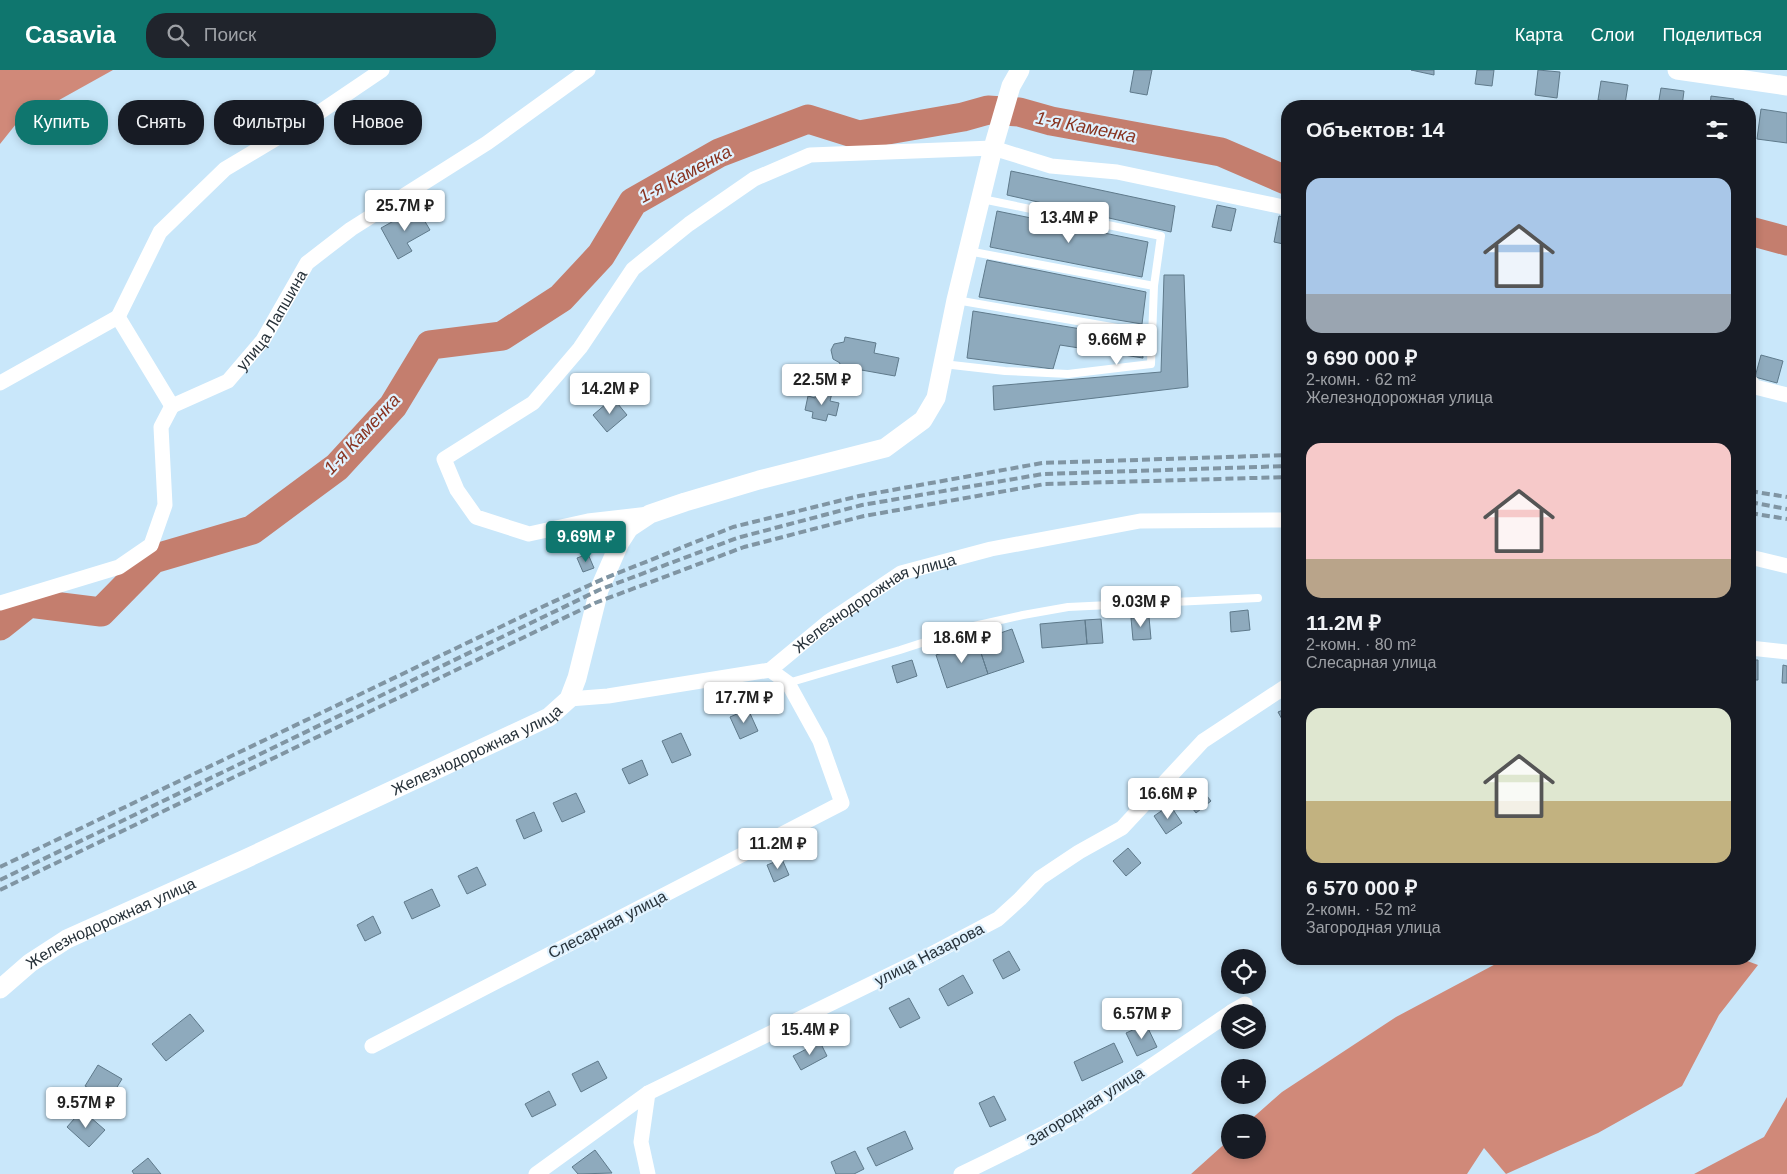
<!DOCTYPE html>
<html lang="ru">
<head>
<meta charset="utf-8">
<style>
  body { margin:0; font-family:Arial,sans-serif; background:#20242c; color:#f1f3f6; height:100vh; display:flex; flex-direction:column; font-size:19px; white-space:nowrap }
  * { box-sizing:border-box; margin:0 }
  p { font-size:16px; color:#9ea1a6 }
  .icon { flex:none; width:28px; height:28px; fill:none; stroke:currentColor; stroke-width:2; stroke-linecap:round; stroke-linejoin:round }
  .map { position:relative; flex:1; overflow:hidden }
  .panel { position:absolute; left:1281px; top:30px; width:475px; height:865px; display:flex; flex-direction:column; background:#171b24; border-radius:20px; box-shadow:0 2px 8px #0003 }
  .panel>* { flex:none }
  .guide { position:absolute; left:15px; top:30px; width:475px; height:45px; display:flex; gap:10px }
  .controls { position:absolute; left:1221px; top:879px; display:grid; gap:10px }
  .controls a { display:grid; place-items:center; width:45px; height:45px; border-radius:50%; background:#171b24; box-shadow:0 2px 8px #0003; font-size:25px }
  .price { position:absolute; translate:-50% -42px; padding:0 11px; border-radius:5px; background:#fff; color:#222; font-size:16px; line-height:32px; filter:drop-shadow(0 1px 2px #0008) }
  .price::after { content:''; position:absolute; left:50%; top:30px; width:15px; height:11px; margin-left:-8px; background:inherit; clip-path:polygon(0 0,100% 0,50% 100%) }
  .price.current { background:#0f766e; color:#fff }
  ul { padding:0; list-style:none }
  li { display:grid; align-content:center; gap:10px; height:265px; padding:0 25px }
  li span { display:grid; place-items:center; height:155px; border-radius:15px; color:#555 }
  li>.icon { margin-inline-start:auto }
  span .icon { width:90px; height:90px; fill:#fffc; stroke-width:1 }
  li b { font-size:21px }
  h2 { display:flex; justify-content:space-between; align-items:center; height:60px; padding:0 25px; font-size:21px }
  .pill { padding:0 18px; border-radius:20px; background:#171b24; box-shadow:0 2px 8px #0003; font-size:18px; line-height:45px }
  .pill.current { background:#0f766e; color:#fff }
  header { display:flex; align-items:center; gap:30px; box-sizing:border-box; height:70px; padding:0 25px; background:#0f766e; color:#fff }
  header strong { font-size:24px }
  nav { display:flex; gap:28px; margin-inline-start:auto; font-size:18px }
  .search { width:350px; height:45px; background:#20242c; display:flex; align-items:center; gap:12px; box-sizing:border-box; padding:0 18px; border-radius:20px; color:#9ea1a6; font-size:19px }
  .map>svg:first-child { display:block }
</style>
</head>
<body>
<header>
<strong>Casavia</strong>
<div class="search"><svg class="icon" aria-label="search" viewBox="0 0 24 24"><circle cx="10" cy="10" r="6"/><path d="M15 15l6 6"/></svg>Поиск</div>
<nav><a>Карта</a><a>Слои</a><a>Поделиться</a></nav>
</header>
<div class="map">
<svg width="1787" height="1104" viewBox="0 0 1787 1104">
  <rect width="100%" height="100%" fill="#c9e7fa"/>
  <path fill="#d08979" d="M 0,0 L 113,0 L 16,54 L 0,74 Z
    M 1505,889 L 1742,889 L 1758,895 L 1719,945 L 1682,1016 L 1598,1063 L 1506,1104 L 1484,1078 L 1467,1104 L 1191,1104 L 1230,1069 L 1230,1080 L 1258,1080 L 1258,1052 L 1248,1052 L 1282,1022 L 1396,947 Z
    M 1787,1027 L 1787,1104 L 1694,1104 L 1764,1067 Z"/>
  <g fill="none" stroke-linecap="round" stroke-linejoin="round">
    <path stroke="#c47e6e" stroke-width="29" d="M 1750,161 L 1787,171
      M 0,556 L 29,533 L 101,542 L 153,489 L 252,460 L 337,397 L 393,336 L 430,275 L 502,266 L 561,228 L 601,185 L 633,132 L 719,83 L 808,49 L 859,65 L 963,47 L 988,40 L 1019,42 L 1051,51 L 1221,82 L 1288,111"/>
  </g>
  <path fill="#8eaabd" stroke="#5f7a8b" d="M 1134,0 L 1152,0 L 1147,25 L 1130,22 Z
    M 1411,0 L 1434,0 L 1434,5 Z
    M 1477,0 L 1494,0 L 1492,16 L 1475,14 Z
    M 1538,0 L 1560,2 L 1557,28 L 1535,25 Z
    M 1601,11 L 1628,15 L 1625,34 L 1598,30 Z
    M 1661,18 L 1684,21 L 1682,36 L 1658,36 Z
    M 1711,26 L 1734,29 L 1733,36 L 1710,36 Z
    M 1761,39 L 1787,43 L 1787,73 L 1757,69 Z
    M 1011,101 L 1175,136 L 1171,162 L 1007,125 Z
    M 1217,135 L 1236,139 L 1231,161 L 1212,157 Z
    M 417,138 L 430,160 L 407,173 L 412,181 L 398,189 L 381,158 Z
    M 997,141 L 1148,172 L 1142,207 L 990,177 Z
    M 1279,146 L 1288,148 L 1288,175 L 1274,172 Z
    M 987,190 L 1146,222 L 1142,254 L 979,227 Z
    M 1164,205 L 1184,205 L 1188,317 L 994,340 L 993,316 L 1161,302 Z
    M 973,241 L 1141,269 L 1143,288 L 1060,275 L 1053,299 L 967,288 Z
    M 845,267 L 876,273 L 874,283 L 899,288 L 895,306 L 839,296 L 840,293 L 833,289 L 831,280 L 834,274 L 844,272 Z
    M 1761,285 L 1783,291 L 1777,313 L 1755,307 Z
    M 817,320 L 832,323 L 830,331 L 839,333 L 836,346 L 828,344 L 826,351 L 812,348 L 813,342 L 805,340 L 808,326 L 815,328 Z
    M 613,328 L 627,345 L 607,362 L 593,345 Z
    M 588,484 L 594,498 L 583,502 L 577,488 Z
    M 1248,540 L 1250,560 L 1231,562 L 1230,542 Z
    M 1149,547 L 1151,569 L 1133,570 L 1131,548 Z
    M 1101,549 L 1103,573 L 1087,574 L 1085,550 Z
    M 1085,550 L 1087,574 L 1042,578 L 1040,554 Z
    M 1012,559 L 1024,592 L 988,604 L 977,571 Z
    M 977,571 L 988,604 L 947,618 L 936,585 Z
    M 912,590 L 917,606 L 897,613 L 892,596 Z
    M 1750,590 L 1758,590 L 1758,610 L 1750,610 Z
    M 1783,595 L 1787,596 L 1787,613 L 1782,613 Z
    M 1288,638 L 1288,660 L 1278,642 Z
    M 748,639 L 758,661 L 740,669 L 730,647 Z
    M 681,663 L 691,685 L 672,693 L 662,671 Z
    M 642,690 L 648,705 L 629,714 L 622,699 Z
    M 1197,714 L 1211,731 L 1196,743 L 1183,726 Z
    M 576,723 L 585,742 L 562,752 L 553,733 Z
    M 1170,735 L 1182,753 L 1166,764 L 1154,746 Z
    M 534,742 L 542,761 L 524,769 L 516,750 Z
    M 1128,778 L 1141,793 L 1126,806 L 1113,791 Z
    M 782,789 L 789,805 L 774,812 L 767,795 Z
    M 477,797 L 486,815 L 467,824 L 458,806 Z
    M 432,819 L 440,836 L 412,849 L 404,832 Z
    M 373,846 L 381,863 L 365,871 L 357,855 Z
    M 1009,881 L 1020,900 L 1003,909 L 993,890 Z
    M 963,905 L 973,923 L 948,936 L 939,919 Z
    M 909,928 L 920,948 L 900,958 L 889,938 Z
    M 190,944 L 204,961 L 166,991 L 152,974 Z
    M 1146,954 L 1157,977 L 1137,986 L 1126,963 Z
    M 820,972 L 827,986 L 801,1000 L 793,986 Z
    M 1114,973 L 1123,992 L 1082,1011 L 1074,992 Z
    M 598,991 L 607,1008 L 581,1022 L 572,1004 Z
    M 98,995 L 122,1009 L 109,1030 L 85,1016 Z
    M 549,1021 L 556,1035 L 532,1047 L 525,1034 Z
    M 994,1026 L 1006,1050 L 990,1057 L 979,1033 Z
    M 82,1040 L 105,1060 L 89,1077 L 67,1057 Z
    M 905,1061 L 913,1079 L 876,1096 L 867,1078 Z
    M 595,1080 L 612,1103 L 578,1104 L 572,1097 Z
    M 855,1081 L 864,1099 L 854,1104 L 836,1104 L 831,1092 Z
    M 148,1088 L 161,1104 L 134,1104 L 132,1101 Z"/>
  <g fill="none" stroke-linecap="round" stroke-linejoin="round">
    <path stroke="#fff" stroke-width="8" d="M 968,181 L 1154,216
      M 956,230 L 1152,264
      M 943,294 L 1005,301 L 1068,304 L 1151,294 L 1154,216 L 1161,166 L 982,129
      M 788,613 L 900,580 L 974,556 L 1023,545 L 1068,537 L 1258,528"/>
    <g stroke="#fff" stroke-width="15">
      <path d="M 118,247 L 160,162 L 225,99 L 317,44 L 382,0"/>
      <path d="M 1750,311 L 1755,317 L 1787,325"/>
      <path id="s1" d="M 0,313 L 118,247 L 172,336 L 228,311 L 263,270 L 307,193 L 351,159 L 487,73 L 588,0"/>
      <path d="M 649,444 L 588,451 L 529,464 L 476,447 L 457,420 L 444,389 L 533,333 L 580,278 L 633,199 L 689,154 L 754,109 L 810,85 L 993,78 L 1051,96 L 1117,102 L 1288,138"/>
      <path d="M 1750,487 L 1787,496"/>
      <path d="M 0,533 L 119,497 L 151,475 L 165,435 L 161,357 L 172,336"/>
      <path d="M 1750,578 L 1787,582"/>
      <path id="s2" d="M 569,629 L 608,626 L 770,600 L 828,552 L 901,503 L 991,479 L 1140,451 L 1288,450"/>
      <path d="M 1231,942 L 1245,934"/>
      <path d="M 372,976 L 842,733 L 820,671 L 788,613 L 770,600"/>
      <path d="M 536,1104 L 648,1023 L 926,887 L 998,849 L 1020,829 L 1040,808 L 1079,782 L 1122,758 L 1203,671 L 1288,615"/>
      <path d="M 648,1104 L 641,1072 L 648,1023"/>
      <path d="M 961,1104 C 993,1089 1025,1073 1057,1056 C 1116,1022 1173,981 1230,943"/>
    </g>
    <g stroke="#fff" stroke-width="19">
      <path d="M 1677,0 L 1787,16"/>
      <path id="s3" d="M 0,919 L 30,893 L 67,869 L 243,790 L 549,647 L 569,629 L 577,608 L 599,520 L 620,472 L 629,458 L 650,444 L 685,432 L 759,410 L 885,378 L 923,350 L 936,328 L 956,230 L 993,78 L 1011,16 L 1020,0"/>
    </g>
    <path stroke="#8095a3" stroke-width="4" stroke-dasharray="8 4" stroke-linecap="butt" d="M 1750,421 L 1787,427
      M 1750,432 L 1787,439
      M 1750,443 L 1787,449
      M 0,797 L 544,536 L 603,509 L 733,457 L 859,426 L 1042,393 L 1288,385
      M 0,810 L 599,520 L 737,468 L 862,435 L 1043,404 L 1288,396
      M 0,820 L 595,533 L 744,477 L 864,446 L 1045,414 L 1288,407"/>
  </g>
  <g text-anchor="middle" stroke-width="4.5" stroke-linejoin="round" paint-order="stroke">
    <g font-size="16" fill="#27323a" stroke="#e0f2fe">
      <text dy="6" stroke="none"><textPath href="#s1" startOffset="376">улица Лапшина</textPath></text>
      <text dy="6" stroke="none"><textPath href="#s2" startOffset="329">Железнодорожная улица</textPath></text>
      <text dy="6" stroke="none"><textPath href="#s3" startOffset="535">Железнодорожная улица</textPath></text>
      <text transform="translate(607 854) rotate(-27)" y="6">Слесарная улица</text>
      <text dy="6" stroke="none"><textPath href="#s3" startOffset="130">Железнодорожная улица</textPath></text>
      <text transform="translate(929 884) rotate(-27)" y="6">улица Назарова</text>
      <text transform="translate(1085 1036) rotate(-32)" y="6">Загородная улица</text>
    </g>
    <g font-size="18" font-style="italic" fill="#883320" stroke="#e0f2fe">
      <text transform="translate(1086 57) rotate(11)" y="6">1-я Каменка</text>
      <text transform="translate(685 104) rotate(-28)" y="6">1-я Каменка</text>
      <text transform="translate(362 364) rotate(-47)" y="6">1-я Каменка</text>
    </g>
  </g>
</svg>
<div class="controls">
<a><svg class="icon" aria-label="locate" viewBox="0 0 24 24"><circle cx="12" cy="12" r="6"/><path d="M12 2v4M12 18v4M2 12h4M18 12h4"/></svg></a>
<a><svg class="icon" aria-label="layers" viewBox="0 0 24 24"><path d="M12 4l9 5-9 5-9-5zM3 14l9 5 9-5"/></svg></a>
<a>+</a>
<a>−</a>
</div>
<b class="price" style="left:405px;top:162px">25.7M ₽</b>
<b class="price" style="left:1069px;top:174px">13.4M ₽</b>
<b class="price" style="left:1117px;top:296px">9.66M ₽</b>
<b class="price" style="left:822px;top:336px">22.5M ₽</b>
<b class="price" style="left:610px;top:345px">14.2M ₽</b>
<b class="price current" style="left:586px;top:493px">9.69M ₽</b>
<b class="price" style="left:1141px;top:558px">9.03M ₽</b>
<b class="price" style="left:962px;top:594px">18.6M ₽</b>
<b class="price" style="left:744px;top:654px">17.7M ₽</b>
<b class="price" style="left:1168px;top:750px">16.6M ₽</b>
<b class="price" style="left:778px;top:800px">11.2M ₽</b>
<b class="price" style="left:1142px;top:970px">6.57M ₽</b>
<b class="price" style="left:810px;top:986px">15.4M ₽</b>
<b class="price" style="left:86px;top:1059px">9.57M ₽</b>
<div class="guide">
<a class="pill current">Купить</a>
<a class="pill">Снять</a>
<a class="pill">Фильтры</a>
<a class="pill">Новое</a>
</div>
<section class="panel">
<h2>Объектов: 14<svg class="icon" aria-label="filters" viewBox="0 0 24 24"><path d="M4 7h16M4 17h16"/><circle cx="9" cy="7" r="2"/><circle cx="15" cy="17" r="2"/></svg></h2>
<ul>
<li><span style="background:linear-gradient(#a9c7e8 75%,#9aa5b1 0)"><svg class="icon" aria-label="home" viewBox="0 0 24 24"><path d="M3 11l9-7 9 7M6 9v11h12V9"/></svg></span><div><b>9 690 000 ₽</b><p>2-комн. · 62 m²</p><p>Железнодорожная улица</p></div></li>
<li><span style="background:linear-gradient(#f6c9c9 75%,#b9a48a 0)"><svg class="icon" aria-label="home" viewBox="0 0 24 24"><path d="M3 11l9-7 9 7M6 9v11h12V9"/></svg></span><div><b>11.2M ₽</b><p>2-комн. · 80 m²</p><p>Слесарная улица</p></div></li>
<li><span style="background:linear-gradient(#dfe7d0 60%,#c2b280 0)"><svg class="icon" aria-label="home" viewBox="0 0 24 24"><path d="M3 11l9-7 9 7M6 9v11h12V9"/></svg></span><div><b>6 570 000 ₽</b><p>2-комн. · 52 m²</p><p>Загородная улица</p></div></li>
</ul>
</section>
</div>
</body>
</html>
